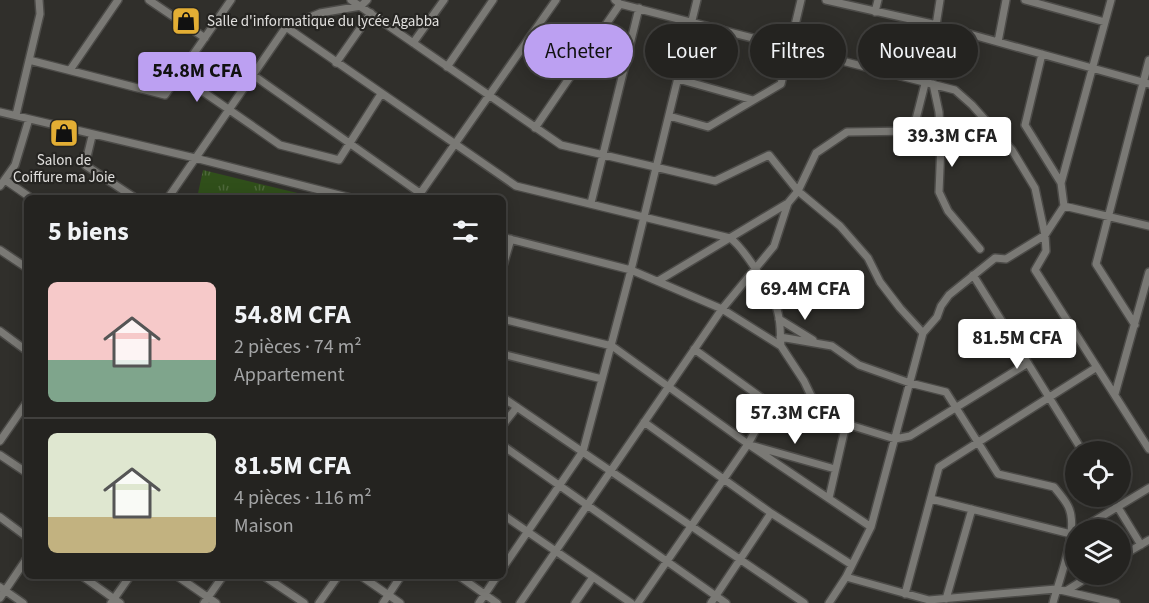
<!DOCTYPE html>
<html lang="fr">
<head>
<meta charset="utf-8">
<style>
  body { margin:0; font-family:"Source Sans 3",sans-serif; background:#2c2b29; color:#f1f3f6; height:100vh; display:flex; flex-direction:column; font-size:22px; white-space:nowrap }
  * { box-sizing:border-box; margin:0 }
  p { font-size:20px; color:#a3a4a5 }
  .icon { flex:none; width:33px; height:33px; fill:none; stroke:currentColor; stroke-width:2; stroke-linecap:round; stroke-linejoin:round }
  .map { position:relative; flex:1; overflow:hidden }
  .drawer { position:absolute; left:24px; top:195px; width:482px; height:384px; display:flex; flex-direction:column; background:#242320; border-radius:9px; box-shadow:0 3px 15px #0003,0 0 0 2px #41403e }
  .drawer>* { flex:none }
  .guide { position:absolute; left:524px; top:24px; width:536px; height:54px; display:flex; gap:12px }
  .controls { position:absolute; left:1065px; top:441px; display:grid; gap:12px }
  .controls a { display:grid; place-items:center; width:66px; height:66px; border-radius:50%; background:#242320; box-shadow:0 3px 15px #0003,0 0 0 2px #41403e; font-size:30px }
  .price { position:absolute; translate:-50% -51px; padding:0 14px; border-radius:6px; background:#fff; color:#222; font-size:20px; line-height:39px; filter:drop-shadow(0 2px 3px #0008) }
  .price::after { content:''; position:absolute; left:50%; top:36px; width:18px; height:14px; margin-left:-9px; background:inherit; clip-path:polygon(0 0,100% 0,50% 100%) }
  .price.current { background:#bca0f2; color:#111 }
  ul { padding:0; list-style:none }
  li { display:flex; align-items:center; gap:18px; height:150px; padding:0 24px }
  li+li { border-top:2px solid #41403e }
  li span { display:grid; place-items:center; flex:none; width:168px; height:120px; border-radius:9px; color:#555 }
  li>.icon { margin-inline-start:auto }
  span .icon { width:72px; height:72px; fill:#fffc; stroke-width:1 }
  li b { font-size:26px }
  h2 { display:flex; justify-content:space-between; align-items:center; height:72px; padding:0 24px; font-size:26px }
  .tag { padding:0 21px; border-radius:27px; background:#242320; box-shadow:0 3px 15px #0003,0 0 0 2px #41403e; font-size:21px; line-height:54px }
  .tag.current { background:#bca0f2; color:#111 }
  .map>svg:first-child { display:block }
</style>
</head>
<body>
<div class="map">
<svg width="1149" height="603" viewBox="0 0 1149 603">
  <defs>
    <pattern id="park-tufts" width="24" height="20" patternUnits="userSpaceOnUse" patternTransform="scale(1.5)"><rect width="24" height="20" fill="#304f1a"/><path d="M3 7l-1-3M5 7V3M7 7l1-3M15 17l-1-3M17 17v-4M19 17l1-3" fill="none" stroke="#4e683b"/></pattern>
  </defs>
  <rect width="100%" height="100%" fill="#302f2b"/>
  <path fill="url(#park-tufts)" d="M 203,170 L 318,198 L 197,198 Z"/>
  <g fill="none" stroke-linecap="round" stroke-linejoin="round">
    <g stroke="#4c4b48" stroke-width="10">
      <path id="minor" d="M 149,0 L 205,38
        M 351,0 L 561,145 L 715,181 L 769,155 L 798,191 L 840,226 L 868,258 L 880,282 L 900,308 L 923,333
        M 615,0 L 620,4 L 955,90 L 972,105 L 1012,150 L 1035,188 L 1045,235 L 1046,251 L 1035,270 L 1149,449
        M 826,0 L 937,25 L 1149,84
        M 1025,0 L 1105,22
        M 875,12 L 878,0
        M 286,27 L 516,186 L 730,238 C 744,248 775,296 778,313 C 781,324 780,336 781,346
        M 998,42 L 1006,0
        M 413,43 L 444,0
        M 1042,54 L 1025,125 L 1061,183
        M 29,60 L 165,95 L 231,0
        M 336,63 L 371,13
        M 447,67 L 493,0
        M 70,70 L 118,0
        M 179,75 L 280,145 L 339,160 L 381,94
        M 253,75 L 427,198
        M 678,79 L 753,100
        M 933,84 L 939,112 L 941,144 L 939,192 L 948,211 L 980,249
        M 0,112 L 195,158 L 351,198
        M 16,115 L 40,14 L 39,0
        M 669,116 L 708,127 L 781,84 L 801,0
        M 535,128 L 620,4
        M 92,136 L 85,165 L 135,198
        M 5,180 L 31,198
        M 0,186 L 15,165 L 29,119
        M 168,198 L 286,27 L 320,13 L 361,6 L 367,0
        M 417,198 L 556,0
        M 591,203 L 639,8
        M 1064,206 L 1149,226
        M 502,237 L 631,270 L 722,309 L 781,346 L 804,381 L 816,406 L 827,418
        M 0,250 L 27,268
        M 502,269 L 511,239
        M 973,275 L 1083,452
        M 658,281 L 788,203
        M 502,319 L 612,346 L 748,444 L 871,527
        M 779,319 L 813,340
        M 1135,325 L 1096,264 L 1149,60
        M 0,331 L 27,351
        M 780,337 L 832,346 L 859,365 L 910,383 L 946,392 L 998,474 L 1054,487 C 1059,493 1065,500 1068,506 C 1080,529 1059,579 1053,603
        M 694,349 L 770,404
        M 502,354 L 602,379
        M 1115,394 L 1149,272
        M 502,397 L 804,603
        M 644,422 L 771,513 L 852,565
        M 502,426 L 517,407
        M 0,441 L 27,402
        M 502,445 L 726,603
        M 754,446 L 835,469
        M 0,455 L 27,473
        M 1111,496 L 1141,545
        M 829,498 L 846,424
        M 931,499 L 1071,534 L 1073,533
        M 502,514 L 631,603
        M 0,517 L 27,537
        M 1079,530 L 1149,488
        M 1120,557 L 1149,540
        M 502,569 L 583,451 L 631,270 L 697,0
        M 82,576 L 120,603
        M 177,576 L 216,603
        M 264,576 L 304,603
        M 361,576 L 400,603
        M 459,576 L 497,603
        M 846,577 L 929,600 L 1056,589 L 1116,603
        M 0,587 L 23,603
        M 1066,591 L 1093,574
        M 905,594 L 939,467 L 1097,367
        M 0,598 L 27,558
        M 946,599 L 972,509
        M 111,603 L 130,576
        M 204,603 L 223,576
        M 319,603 L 338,576
        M 383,603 L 401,576
        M 479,603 L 497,576
        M 520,603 L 722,309 L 774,246 L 788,203 L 798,191 L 816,153 L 847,132 L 913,131 L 930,64 L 940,0
        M 575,603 L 593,577
        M 638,603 L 748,444 L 770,404 L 827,418 L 895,439 L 910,436 L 1028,363
        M 711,603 L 771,513
        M 829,603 L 846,577 L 871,527 L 923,333 L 937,317 L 941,306 L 949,295 L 995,258 L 1006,259 L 1045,235 L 1064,206 L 1061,183 L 1111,0"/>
    </g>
    <use href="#minor" stroke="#7a7975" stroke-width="7"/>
  </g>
  <defs>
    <g id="shop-square" transform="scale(1.5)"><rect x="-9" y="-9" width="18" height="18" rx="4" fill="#e3ae34" stroke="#262522"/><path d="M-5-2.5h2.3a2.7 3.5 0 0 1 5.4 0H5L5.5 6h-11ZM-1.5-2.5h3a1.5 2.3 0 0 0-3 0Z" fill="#111"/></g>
  </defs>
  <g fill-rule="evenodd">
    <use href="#shop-square" x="186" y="21"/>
    <use href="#shop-square" x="64" y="133"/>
  </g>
  <g text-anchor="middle" stroke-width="4.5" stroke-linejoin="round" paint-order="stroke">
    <g font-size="15" fill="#e0dfdd" stroke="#262522" text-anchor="start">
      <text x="207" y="26">Salle d'informatique du lycée Agabba</text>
      <text x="64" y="165" text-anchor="middle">Salon de<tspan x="64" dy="17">Coiffure ma Joie</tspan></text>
    </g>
  </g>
</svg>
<div class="controls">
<a><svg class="icon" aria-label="locate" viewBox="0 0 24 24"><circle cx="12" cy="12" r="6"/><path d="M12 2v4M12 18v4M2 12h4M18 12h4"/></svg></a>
<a><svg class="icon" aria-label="layers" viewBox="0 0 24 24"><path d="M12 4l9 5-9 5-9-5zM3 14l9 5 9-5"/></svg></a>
</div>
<b class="price current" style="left:197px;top:103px">54.8M CFA</b>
<b class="price" style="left:952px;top:168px">39.3M CFA</b>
<b class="price" style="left:805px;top:321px">69.4M CFA</b>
<b class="price" style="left:1017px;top:370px">81.5M CFA</b>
<b class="price" style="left:795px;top:445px">57.3M CFA</b>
<div class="guide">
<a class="tag current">Acheter</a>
<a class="tag">Louer</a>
<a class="tag">Filtres</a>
<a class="tag">Nouveau</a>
</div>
<section class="drawer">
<h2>5 biens<svg class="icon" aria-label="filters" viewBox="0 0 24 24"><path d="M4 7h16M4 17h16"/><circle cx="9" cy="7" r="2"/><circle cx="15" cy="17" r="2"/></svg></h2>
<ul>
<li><span style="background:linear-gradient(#f6c9c9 65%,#7fa58c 0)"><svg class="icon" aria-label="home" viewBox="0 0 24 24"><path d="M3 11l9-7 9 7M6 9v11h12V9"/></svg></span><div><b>54.8M CFA</b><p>2 pièces · 74 m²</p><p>Appartement</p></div></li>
<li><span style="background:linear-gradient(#dfe7d0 70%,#c2b280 0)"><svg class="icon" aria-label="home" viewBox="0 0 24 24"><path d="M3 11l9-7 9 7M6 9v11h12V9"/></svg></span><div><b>81.5M CFA</b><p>4 pièces · 116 m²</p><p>Maison</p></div></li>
</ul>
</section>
</div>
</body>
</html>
